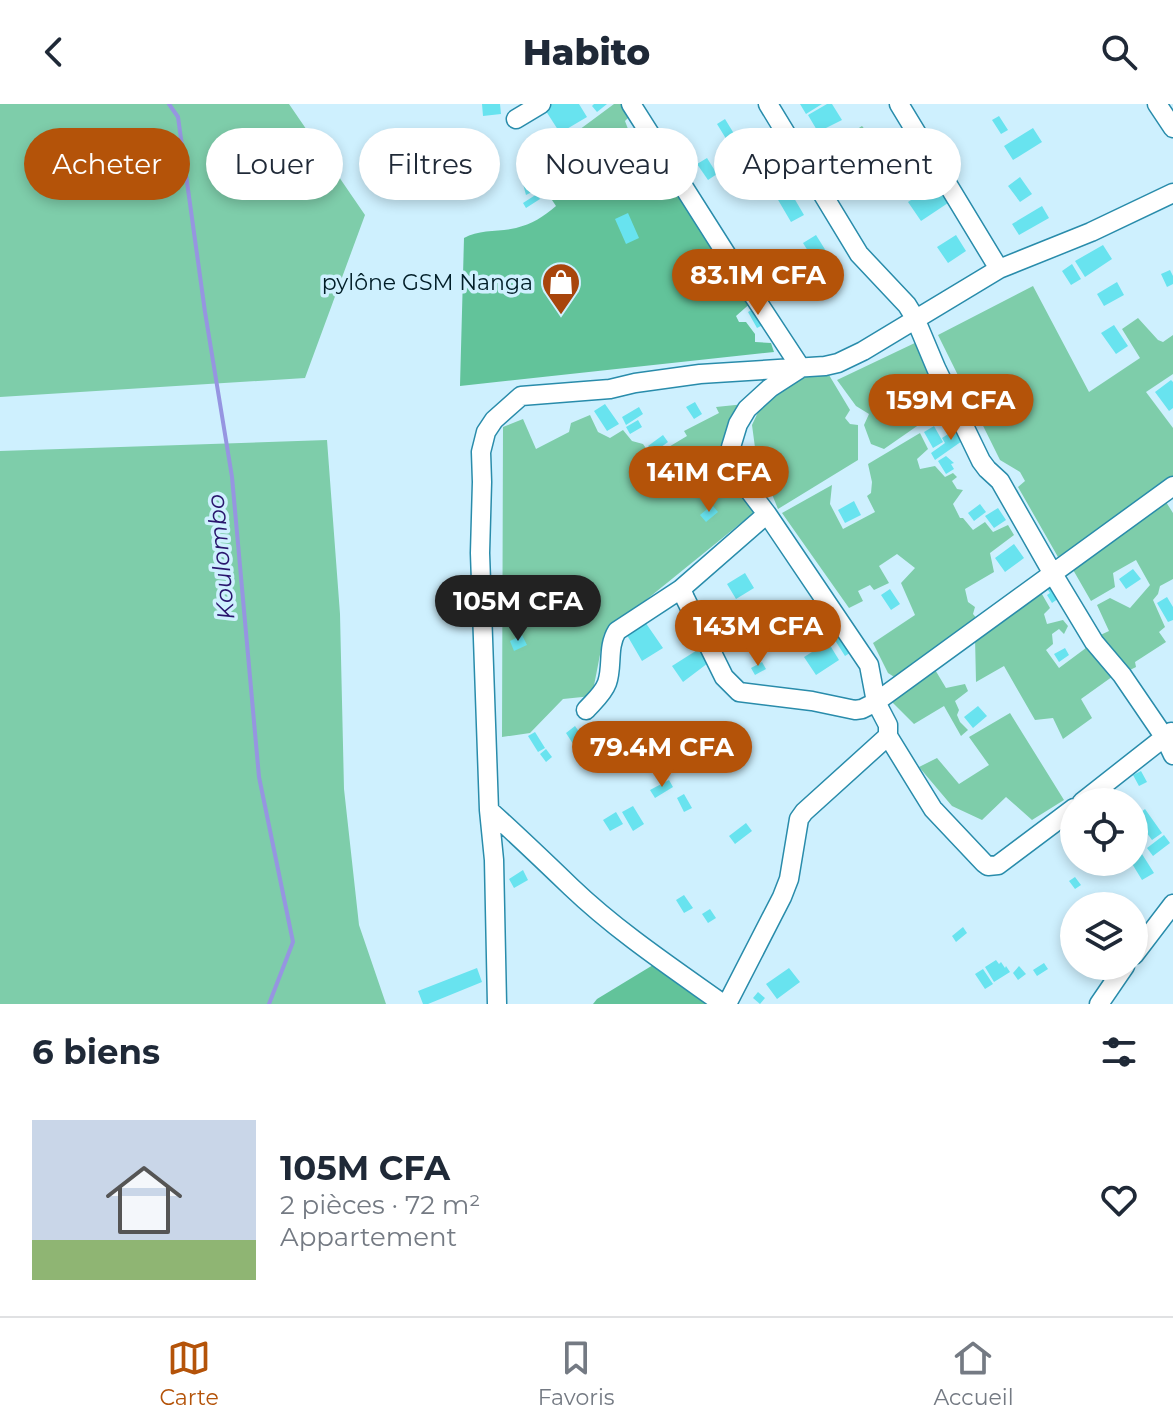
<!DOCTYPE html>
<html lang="fr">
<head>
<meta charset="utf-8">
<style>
  body { margin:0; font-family:Montserrat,sans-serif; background:#f2f2f3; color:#1f2937; height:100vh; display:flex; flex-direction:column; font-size:30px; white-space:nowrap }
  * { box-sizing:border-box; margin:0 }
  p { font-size:26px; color:#747a83 }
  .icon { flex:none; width:44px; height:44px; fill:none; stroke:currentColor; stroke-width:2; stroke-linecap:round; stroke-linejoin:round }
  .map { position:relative; height:900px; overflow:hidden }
  .side { display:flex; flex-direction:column; background:#fff; flex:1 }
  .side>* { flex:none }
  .hud { position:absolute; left:24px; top:24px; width:1126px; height:72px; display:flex; gap:16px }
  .fabs { position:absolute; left:1060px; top:684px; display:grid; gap:16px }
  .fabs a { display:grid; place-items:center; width:88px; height:88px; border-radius:50%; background:#fff; box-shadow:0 4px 12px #0003; font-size:40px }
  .price { position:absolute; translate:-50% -68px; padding:0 18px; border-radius:28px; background:#b45309; color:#fff; font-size:26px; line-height:52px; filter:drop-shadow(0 2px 4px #0008) }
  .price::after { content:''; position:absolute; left:50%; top:48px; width:24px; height:18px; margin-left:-12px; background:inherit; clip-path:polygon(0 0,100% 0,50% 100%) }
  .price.on { background:#222; color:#fff }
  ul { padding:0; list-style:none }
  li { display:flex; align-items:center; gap:24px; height:200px; padding:0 32px }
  li span { display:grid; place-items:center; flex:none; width:224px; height:160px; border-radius:0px; color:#555 }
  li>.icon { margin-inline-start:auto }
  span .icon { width:96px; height:96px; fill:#fffc; stroke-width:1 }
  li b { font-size:34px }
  h2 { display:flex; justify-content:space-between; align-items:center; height:96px; padding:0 32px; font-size:34px }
  .tag { padding:0 28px; border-radius:36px; background:#fff; box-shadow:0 4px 12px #0003; font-size:28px; line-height:72px }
  .tag.on { background:#b45309; color:#fff }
  header { display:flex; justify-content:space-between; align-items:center; height:104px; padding:0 32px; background:#fff; font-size:36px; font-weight:800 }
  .tab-bar { display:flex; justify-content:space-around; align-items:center; height:112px; border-top:2px solid #e0e1e3; background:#fff; font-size:22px; color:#747a83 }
  .tab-bar a { display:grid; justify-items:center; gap:4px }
  .tab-bar .on { color:#b45309 }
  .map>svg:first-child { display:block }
</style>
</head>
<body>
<header><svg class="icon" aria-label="back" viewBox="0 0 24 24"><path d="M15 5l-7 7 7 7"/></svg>Habito<svg class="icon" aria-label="search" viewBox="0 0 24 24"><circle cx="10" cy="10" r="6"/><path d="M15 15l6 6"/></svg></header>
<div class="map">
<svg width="1173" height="900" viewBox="0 0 1173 900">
  <rect width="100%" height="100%" fill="#cef0fe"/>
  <path fill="#7ecdaa" d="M 0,0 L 289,0 L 365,111 L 305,274 L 0,293 Z
    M 614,0 L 626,0 L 633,9 L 625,17 L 631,33 L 616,35 L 600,44 L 602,55 L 572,68 L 556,43 Z
    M 862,22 L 893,59 L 853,87 L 827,44 Z
    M 1033,182 L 1089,288 L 1140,254 L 1122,225 L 1138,214 L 1158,236 L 1163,238 L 1173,231 L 1173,270 L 1146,288 L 1173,324 L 1173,378 L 1058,453 L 1018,383 L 1025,377 L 1020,368 L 1000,356 L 938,231 Z
    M 919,237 L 948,302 L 938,306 L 931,306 L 920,313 L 920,320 L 884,345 L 871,340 L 864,321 L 869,310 L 856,302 L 837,276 Z
    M 826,266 L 850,306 L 845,314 L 850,320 L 858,321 L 858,356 L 778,405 L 756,351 L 752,321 L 766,291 L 795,273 Z
    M 745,300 L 720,352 L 757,406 L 604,530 L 592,592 L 563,595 L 530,629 L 502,633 L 503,323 L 523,315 L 536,345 L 569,328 L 571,319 L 590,311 L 598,328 L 610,334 L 623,326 L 632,337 L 643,340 L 652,353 L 687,332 L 684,327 L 719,309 L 716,303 Z
    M 920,329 L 928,345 L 917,355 L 920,365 L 935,362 L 945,373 L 953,369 L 957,373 L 952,377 L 957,385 L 963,386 L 953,400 L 960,414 L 963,414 L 973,426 L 985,418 L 993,428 L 1008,421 L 1014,431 L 990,449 L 994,468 L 965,485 L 968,498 L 975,503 L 973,510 L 979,517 L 899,576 L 888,569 L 873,539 L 915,511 L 901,479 L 915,464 L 897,450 L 879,462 L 889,479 L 874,486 L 870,481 L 858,487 L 863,497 L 849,504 L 782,409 L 832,381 L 830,400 L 843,425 L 875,408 L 867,392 L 871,389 L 872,378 L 868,360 Z
    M 327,336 L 340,510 L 344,685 L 359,821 L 386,900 L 0,900 L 0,347 Z
    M 1166,398 L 1173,409 L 1173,475 L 1160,482 L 1158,490 L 1153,496 L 1165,523 L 1159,528 L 1166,538 L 1135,558 L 1136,563 L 1126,568 L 1096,533 L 1109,527 L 1097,501 L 1110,494 L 1130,504 L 1150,481 L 1136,456 L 1113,469 L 1115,483 L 1091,497 L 1072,464 Z
    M 1039,485 L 1050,504 L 1044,510 L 1047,520 L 1063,516 L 1068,522 L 1064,530 L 1059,525 L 1052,530 L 1053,540 L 1046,546 L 1059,564 L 1090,541 L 1116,570 L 1081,595 L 1092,614 L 1063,635 L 1053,614 L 1035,616 L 1004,562 L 976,578 L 975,533 Z
    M 934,564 L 946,584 L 965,580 L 968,587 L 955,597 L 959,606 L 957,611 L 960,618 L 968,626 L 961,632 L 944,602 L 914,620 L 889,595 Z
    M 1010,609 L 1064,696 L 1032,716 L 1006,693 L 982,716 L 952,702 L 919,663 L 937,654 L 959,680 L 989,661 L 969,633 Z"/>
  <path fill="#62c39a" d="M 659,46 L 753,197 L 736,212 L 739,218 L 746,218 L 755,230 L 755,238 L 771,239 L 774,248 L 460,282 L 464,134 C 479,125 499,128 516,124 C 532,120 543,113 556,102 L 550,93 L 579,72 L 598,61 L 608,70 Z
    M 658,858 L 715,900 L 593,900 L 597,895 Z"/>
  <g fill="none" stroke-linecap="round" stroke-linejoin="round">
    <path stroke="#9695e1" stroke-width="4" d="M 169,0 L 178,13 L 205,208 L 232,373 L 259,673 L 293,838 L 269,900"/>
  </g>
  <path fill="#68e3ef" d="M 482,0 L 500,0 L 501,10 L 483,12 Z
    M 550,0 L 579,0 L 587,13 L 560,29 L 544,4 Z
    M 594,0 L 607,0 L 597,8 L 592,2 Z
    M 800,0 L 822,0 L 806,10 Z
    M 827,0 L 832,0 L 842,16 L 818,28 L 808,11 Z
    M 999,12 L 1008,26 L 1001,30 L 992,16 Z
    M 725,15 L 744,46 L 736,51 L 717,20 Z
    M 1033,24 L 1042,38 L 1013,56 L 1004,42 Z
    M 829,29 L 834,36 L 824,43 L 819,36 Z
    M 617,39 L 624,49 L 611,58 L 604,48 Z
    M 707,54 L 717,70 L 708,76 L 697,60 Z
    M 1020,73 L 1032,90 L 1020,98 L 1008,82 Z
    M 540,74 L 544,82 L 526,91 L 523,80 Z
    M 944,74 L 957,93 L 921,117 L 908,98 Z
    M 787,82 L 804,111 L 791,118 L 774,89 Z
    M 537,90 L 540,95 L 526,104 L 523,99 Z
    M 1042,102 L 1049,114 L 1019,131 L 1012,120 Z
    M 628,109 L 639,134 L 626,140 L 615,115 Z
    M 816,131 L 826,147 L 813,155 L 803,139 Z
    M 956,131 L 966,147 L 948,159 L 937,143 Z
    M 1103,141 L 1112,155 L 1085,173 L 1075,157 Z
    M 1072,160 L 1081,175 L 1071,181 L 1062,167 Z
    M 1170,166 L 1173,172 L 1173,180 L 1167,183 L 1161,170 Z
    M 1117,178 L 1124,191 L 1104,202 L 1097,190 Z
    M 758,202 L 767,219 L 757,224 L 748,208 Z
    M 1114,221 L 1128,242 L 1116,250 L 1101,229 Z
    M 1171,276 L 1173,278 L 1173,304 L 1169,307 L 1155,288 Z
    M 695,298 L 702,310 L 694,315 L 686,303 Z
    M 605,300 L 619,320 L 607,327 L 594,307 Z
    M 639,303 L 643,310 L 626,321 L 622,313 Z
    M 638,316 L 642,323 L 630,330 L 626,323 Z
    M 934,322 L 943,338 L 933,344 L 924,328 Z
    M 959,323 L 972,330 L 935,356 L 931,349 L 945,339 L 942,334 Z
    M 663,331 L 668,338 L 653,349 L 648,342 Z
    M 946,352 L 954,359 L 951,360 L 954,365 L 946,370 L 938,357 Z
    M 681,355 L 692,369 L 674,382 L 664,368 Z
    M 854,397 L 861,411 L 845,419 L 838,406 Z
    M 980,400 L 986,408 L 974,417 L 968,409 Z
    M 712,401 L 718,408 L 706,418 L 700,411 Z
    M 998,404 L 1006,416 L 994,424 L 985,412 Z
    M 1014,440 L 1024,454 L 1005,468 L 995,454 Z
    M 1133,465 L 1141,475 L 1126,485 L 1119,475 Z
    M 745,469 L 754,484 L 736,495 L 727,480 Z
    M 1043,479 L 1065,490 L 1052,499 L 1047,491 L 1050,489 Z
    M 890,485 L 900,500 L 891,506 L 881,491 Z
    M 1167,493 L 1173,503 L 1173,516 L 1168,518 L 1157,499 Z
    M 810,499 L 817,509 L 824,504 L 836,520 L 816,535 L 803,517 L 805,515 L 799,507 Z
    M 760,500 L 771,515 L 737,539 L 727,524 Z
    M 643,515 L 663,544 L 642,557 L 624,526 Z
    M 838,525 L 853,547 L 845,552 L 831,530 Z
    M 522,531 L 527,541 L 514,547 L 510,537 Z
    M 828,538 L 839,556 L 816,571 L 804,553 Z
    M 702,543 L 712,556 L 683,578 L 672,562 Z
    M 1065,544 L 1069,551 L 1059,558 L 1054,550 Z
    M 762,558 L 766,565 L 755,571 L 751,564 Z
    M 978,602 L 987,612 L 973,624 L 964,613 Z
    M 575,622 L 585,636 L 575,643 L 566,629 Z
    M 535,628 L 545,644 L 538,648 L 528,632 Z
    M 546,645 L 552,653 L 546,658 L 540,650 Z
    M 1141,667 L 1147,678 L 1139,682 L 1133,671 Z
    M 669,676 L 673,683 L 655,694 L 650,686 Z
    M 684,690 L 692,704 L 684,708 L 677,694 Z
    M 633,702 L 644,720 L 633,727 L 622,708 Z
    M 1145,705 L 1162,729 L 1152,736 L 1135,713 Z
    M 616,708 L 623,720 L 610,727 L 603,716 Z
    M 746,719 L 752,727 L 735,740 L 729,732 Z
    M 1164,731 L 1170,739 L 1153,752 L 1147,744 Z
    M 1142,750 L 1154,769 L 1142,776 L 1131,758 L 1134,758 L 1134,755 Z
    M 523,766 L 528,776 L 514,784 L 509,775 Z
    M 1075,773 L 1081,781 L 1075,785 L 1069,777 Z
    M 684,791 L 693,804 L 684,809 L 676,796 Z
    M 710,805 L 716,814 L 708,819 L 702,810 Z
    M 963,823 L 967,829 L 956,838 L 952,832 Z
    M 996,856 L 999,860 L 1001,858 L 1005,864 L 1006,862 L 1010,868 L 994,878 L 985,863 Z
    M 1044,859 L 1048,865 L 1037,872 L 1033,866 Z
    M 1019,862 L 1026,870 L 1018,876 L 1013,869 Z
    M 477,864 L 482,878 L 428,900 L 423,900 L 418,887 Z
    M 789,864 L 800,878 L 777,895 L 766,880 Z
    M 983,865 L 993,880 L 985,885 L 975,870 Z
    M 758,888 L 765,894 L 760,900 L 753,894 Z"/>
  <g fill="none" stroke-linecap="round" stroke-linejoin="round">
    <g stroke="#298cab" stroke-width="21">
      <path id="minor" d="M 631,0 L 730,156 L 801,264 L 770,284 L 747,305 L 738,320 L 731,343 L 732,364 L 767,410 L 869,561 L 876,598 L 888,621 L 888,632 L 920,684 L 933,705 L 984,759 L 988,762 L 998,761 L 1074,704
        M 768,0 L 859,150 L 907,201 L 915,214 L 936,264 L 981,357 L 987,365 L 1000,377 L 1053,470 L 1094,538 L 1122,571 L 1165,634 L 1173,651
        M 899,0 L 999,165
        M 1157,0 L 1173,24
        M 516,15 L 541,0
        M 767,410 L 681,485 L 685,494 L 724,573 L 739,588 L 812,597 L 855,606 L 862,605 L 876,598 L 1173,382
        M 586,606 C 593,598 603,590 607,579 C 613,562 607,543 617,527 L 681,485
        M 1082,698 L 1171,628
        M 489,706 C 517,731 544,757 571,783 C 617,827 671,863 723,900
        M 1134,851 L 1173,800
        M 497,900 L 494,756 L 489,706 L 480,449 L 482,378 L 481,348 L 486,328 L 494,316 L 521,292 L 610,285 L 635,279 L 700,270 L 825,262 L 838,259 L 863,247 L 999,165 L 1091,128 L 1173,89
        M 727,900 L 782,793 L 789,775 L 799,715 L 804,708 L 888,632
        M 1099,900 L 1125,862"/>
    </g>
    <use href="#minor" stroke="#fff" stroke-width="18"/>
  </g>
  <defs>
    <g id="shop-pin" transform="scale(2)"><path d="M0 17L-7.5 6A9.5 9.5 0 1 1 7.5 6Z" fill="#a8450c" stroke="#cef0fe"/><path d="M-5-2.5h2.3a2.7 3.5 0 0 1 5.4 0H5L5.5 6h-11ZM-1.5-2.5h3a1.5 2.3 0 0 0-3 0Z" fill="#fff"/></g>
  </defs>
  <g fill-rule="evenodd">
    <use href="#shop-pin" x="561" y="178"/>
  </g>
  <g text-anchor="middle" stroke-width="7" stroke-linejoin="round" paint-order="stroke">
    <g font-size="22" fill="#001d27" stroke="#cef0fe" text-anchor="end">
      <text x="533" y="186">pylône GSM Nanga</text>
    </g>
    <g font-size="24" font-style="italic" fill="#29156d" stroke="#cef0fe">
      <text transform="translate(221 453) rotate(-95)" y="8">Koulombo</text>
    </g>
  </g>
</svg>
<div class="fabs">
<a><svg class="icon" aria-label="locate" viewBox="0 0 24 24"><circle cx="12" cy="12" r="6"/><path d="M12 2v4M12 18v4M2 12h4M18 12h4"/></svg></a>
<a><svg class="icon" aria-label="layers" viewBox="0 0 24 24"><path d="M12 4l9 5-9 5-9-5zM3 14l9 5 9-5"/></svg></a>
</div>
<b class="price" style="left:758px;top:213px">83.1M CFA</b>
<b class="price" style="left:951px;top:338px">159M CFA</b>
<b class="price" style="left:709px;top:410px">141M CFA</b>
<b class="price on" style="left:518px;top:539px">105M CFA</b>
<b class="price" style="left:758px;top:564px">143M CFA</b>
<b class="price" style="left:662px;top:685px">79.4M CFA</b>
<div class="hud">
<a class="tag on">Acheter</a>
<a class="tag">Louer</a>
<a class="tag">Filtres</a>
<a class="tag">Nouveau</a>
<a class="tag">Appartement</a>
</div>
</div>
<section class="side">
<h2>6 biens<svg class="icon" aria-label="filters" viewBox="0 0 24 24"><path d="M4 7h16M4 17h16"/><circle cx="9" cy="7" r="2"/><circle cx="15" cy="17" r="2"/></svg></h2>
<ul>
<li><span style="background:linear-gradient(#c9d6e8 75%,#8fb573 0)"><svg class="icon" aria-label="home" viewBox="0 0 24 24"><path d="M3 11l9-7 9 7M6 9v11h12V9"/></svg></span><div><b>105M CFA</b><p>2 pièces · 72 m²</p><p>Appartement</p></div><svg class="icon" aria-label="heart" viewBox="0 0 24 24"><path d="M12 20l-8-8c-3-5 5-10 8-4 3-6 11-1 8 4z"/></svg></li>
</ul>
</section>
<nav class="tab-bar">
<a class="on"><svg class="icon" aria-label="map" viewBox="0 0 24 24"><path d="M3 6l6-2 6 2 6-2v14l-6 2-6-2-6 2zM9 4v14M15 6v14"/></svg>Carte</a>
<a><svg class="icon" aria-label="saved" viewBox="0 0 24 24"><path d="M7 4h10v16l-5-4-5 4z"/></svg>Favoris</a>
<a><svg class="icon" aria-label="home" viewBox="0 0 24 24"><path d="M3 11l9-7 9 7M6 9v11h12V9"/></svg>Accueil</a>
</nav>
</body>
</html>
